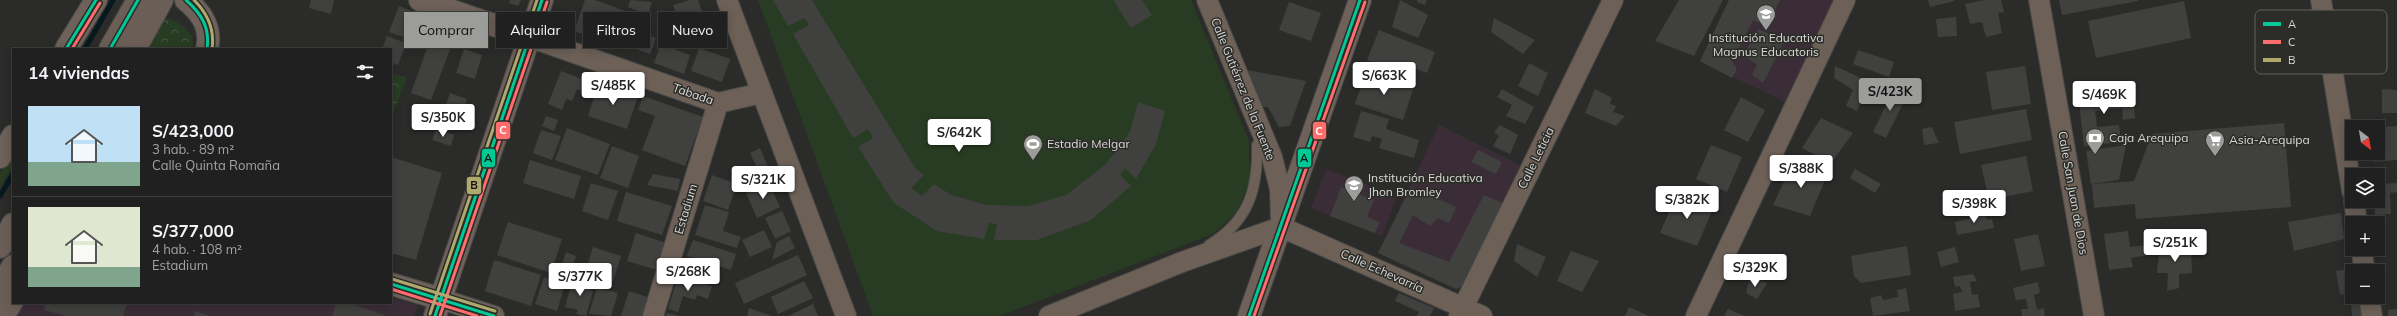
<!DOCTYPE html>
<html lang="es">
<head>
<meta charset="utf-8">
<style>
  body { margin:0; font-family:Mulish,sans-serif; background:#282829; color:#f1f3f6; height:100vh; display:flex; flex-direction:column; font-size:15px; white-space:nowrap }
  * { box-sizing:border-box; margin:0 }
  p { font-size:13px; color:#a2a3a5 }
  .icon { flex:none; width:22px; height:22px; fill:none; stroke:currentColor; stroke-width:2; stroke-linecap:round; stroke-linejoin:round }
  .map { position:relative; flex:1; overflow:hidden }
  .panel { position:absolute; left:12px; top:48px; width:380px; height:256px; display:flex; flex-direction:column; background:#202020; border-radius:0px; box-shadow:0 2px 10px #0003,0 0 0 1px #3d3e3e }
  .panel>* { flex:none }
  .hud { position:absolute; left:404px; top:12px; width:380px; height:36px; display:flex; gap:8px }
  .needle { width:26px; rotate:149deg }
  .buttons { position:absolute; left:2345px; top:120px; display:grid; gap:8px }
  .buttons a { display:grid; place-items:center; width:40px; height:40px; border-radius:0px; background:#202020; box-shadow:0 2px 10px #0003,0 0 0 1px #3d3e3e; font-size:20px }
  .price { position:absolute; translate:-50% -34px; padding:0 9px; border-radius:4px; background:#fff; color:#222; font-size:13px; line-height:26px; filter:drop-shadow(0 1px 2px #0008) }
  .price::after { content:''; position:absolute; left:50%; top:24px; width:12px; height:9px; margin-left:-6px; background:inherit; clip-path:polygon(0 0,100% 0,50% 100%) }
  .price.current { background:#9c9c9a; color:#111 }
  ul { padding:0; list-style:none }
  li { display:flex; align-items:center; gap:12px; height:100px; padding:0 16px }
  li+li { border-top:1px solid #3d3e3e }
  li span { display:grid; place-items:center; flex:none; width:112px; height:80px; border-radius:0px; color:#555 }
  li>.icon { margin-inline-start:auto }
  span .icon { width:48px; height:48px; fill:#fffc; stroke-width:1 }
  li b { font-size:17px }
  h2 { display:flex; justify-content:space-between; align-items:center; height:48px; padding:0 16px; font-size:17px }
  .chip { padding:0 14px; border-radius:0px; background:#202020; box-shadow:0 2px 10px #0003,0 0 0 1px #3d3e3e; font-size:14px; line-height:36px }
  .chip.current { background:#9c9c9a; color:#111 }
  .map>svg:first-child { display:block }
</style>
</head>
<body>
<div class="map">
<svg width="2397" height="316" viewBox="0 0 2397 316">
  <defs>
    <pattern id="forest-crowns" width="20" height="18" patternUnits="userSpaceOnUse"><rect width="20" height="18" fill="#283c23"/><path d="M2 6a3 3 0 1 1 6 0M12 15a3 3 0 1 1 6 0" fill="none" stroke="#475842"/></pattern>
  </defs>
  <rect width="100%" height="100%" fill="#2b2b2a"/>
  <path fill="#3b2d37" d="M 1729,0 L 1833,0 L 1785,102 L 1700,61 Z
    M 1439,125 L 1520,165 L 1464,285 L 1456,289 L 1378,253 Z
    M 1326,169 L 1397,196 L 1382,236 L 1311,208 Z
    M 391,297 L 418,306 L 414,316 L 16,316 L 24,303 L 391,303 Z"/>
  <path fill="#283c23" d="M 758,0 L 1191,0 L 1249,141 L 1250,181 L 1236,213 L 1213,234 L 1000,316 L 873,316 Z
    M 13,153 L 13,165 L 0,187 L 0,174 Z"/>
  <path fill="url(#forest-crowns)" d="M 165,17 C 179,23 197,31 192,49 L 147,49 Z
    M 391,73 L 407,78 L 391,118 Z"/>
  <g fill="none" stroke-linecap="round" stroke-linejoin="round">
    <path stroke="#05191f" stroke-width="5" d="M 85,49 L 113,0
      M 0,196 L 13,174"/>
  </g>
  <path fill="#40403f" d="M 311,0 L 334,0 L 331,14 L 309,8 Z
    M 510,0 L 521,0 L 518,6 L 509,3 Z
    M 585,0 L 595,0 L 628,12 L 615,46 L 574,31 Z
    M 630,0 L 652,2 L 648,15 L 628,7 Z
    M 690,0 L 698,0 L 711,38 L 687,46 L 673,5 Z
    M 773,0 L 812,0 L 915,168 L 924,175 L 911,188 L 922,196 L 934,184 L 951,195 L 987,205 L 1028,206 L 1066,195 L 1105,165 L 1130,132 L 1138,102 L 1165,111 L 1156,144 L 1136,179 L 1125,168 L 1120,175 L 1131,186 L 1091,220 L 1037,240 L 994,240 L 997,224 L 989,223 L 984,239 L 937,231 L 894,203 L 858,147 L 873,138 L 868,129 L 853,138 L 793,34 L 809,25 L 805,18 L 788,26 Z
    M 1113,0 L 1142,0 L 1152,15 L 1131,28 Z
    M 1400,0 L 1428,15 L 1418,38 L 1392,27 Z
    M 1417,0 L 1427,0 L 1425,5 L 1417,2 Z
    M 1679,0 L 1723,0 L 1694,56 L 1655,41 Z
    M 1729,0 L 1780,0 L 1767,27 L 1753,20 L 1732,61 L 1737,69 L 1732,78 L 1700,61 Z
    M 1928,0 L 1954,0 L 1954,1 L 1930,7 Z
    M 1984,0 L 2001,0 L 2004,12 L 1998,13 L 2002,33 L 1986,37 L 1982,22 L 1970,24 L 1965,4 Z
    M 2059,0 L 2138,0 L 2138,1 L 2062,15 Z
    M 2184,1 L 2191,38 L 2096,58 L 2088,21 Z
    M 1289,2 L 1321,13 L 1311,41 L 1279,30 Z
    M 399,6 L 426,16 L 417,42 L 389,32 Z
    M 1956,17 L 1957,36 L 1938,37 L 1936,19 Z
    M 1494,18 L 1535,40 L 1523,54 L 1491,32 Z
    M 1758,29 L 1785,40 L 1763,83 L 1752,75 L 1757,65 L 1743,55 Z
    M 1379,30 L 1435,52 L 1427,73 L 1416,69 L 1413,78 L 1367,60 Z
    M 639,31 L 656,38 L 650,54 L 633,48 Z
    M 387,36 L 406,43 L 398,65 L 391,63 L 391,49 L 382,49 Z
    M 431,37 L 452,44 L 431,100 L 411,93 Z
    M 661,44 L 690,55 L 684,74 L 654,63 Z
    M 699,48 L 730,59 L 722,82 L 691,71 Z
    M 464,49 L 482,55 L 475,79 L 456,73 Z
    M 1858,50 L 1894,62 L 1889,77 L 1853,64 Z
    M 1529,63 L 1548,73 L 1538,96 L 1518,86 Z
    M 1835,66 L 1870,82 L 1857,111 L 1846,106 L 1853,90 L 1834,78 Z
    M 2025,66 L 2031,104 L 1992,110 L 1986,72 Z
    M 1242,69 L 1306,81 L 1290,126 L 1279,127 L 1268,107 L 1259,107 Z
    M 561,71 L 592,83 L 588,93 L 577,89 L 572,101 L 566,99 L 562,110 L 548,104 Z
    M 1366,71 L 1414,87 L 1403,120 L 1355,104 Z
    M 598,84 L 638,96 L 627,129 L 588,116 Z
    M 1895,87 L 1908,93 L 1886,138 L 1873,132 Z
    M 2132,88 L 2135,118 L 2123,120 L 2122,108 L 2095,111 L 2097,127 L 2119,125 L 2121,142 L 2084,146 L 2078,94 Z
    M 1502,89 L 1534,107 L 1525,124 L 1506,116 L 1512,105 L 1497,97 Z
    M 1595,89 L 1612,98 L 1610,104 L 1616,106 L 1613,112 L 1625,116 L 1616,126 L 1585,113 Z
    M 2382,89 L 2397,90 L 2397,113 L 2382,113 Z
    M 450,93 L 467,99 L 461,119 L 443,113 Z
    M 643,96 L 703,117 L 685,166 L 642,150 L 655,116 L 638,110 Z
    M 1741,97 L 1765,110 L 1748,142 L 1724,130 Z
    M 2026,109 L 2032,140 L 1960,154 L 1954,122 Z
    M 1361,111 L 1389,119 L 1386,129 L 1419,140 L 1414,158 L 1379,148 L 1382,139 L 1372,136 L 1370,142 L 1353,137 Z
    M 546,116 L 558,120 L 554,131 L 542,126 Z
    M 1821,118 L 1853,133 L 1831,163 L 1802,148 Z
    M 2284,123 L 2291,207 L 2136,219 L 2135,204 L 2094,208 L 2092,184 L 2134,181 L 2152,134 Z
    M 1500,125 L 1518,135 L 1510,154 L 1493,146 L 1499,136 L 1494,132 Z
    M 2397,126 L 2397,160 L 2374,162 L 2371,153 L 2378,153 L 2378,127 Z
    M 1932,127 L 1939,143 L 1924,145 L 1922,129 Z
    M 567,128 L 610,144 L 598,175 L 555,160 Z
    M 436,129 L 454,135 L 451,146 L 432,140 Z
    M 541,130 L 561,136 L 552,160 L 533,153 Z
    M 1711,145 L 1742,157 L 1727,192 L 1696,179 Z
    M 2126,145 L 2119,180 L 2091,184 L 2086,151 Z
    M 612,146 L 639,156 L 628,188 L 600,178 Z
    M 760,148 L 773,178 L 764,183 L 750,153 Z
    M 1478,150 L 1502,162 L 1496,174 L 1471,162 Z
    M 2026,156 L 2033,191 L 1989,200 L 1981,165 Z
    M 391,157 L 442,173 L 416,260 L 391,253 Z
    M 530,160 L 581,176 L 574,199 L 523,183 Z
    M 1794,160 L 1828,173 L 1810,216 L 1773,205 Z
    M 1855,169 L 1881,184 L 1875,193 L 1850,178 Z
    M 653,174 L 680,179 L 678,191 L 647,185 Z
    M 712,175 L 737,184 L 728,210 L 703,201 Z
    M 591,183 L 618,191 L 608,220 L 582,211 Z
    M 769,183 L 780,207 L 757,218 L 746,193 Z
    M 2397,183 L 2397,192 L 2390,193 L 2391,214 L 2375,215 L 2375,201 L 2378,201 L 2378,184 Z
    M 1341,187 L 1374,200 L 1367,217 L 1380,222 L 1375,233 L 1330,216 Z
    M 1411,187 L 1456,207 L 1449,223 L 1438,218 L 1430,226 L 1413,215 L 1399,243 L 1449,262 L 1484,195 L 1503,203 L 1464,285 L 1456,289 L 1378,253 Z
    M 626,192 L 672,206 L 662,235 L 617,221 Z
    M 1677,194 L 1713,209 L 1697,246 L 1660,233 Z
    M 705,205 L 729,212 L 723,231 L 741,237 L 737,248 L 695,235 Z
    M 782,211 L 791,231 L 775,239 L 765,218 Z
    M 1985,212 L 1987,220 L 1992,219 L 1994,228 L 1957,235 L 1955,222 L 1969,219 L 1971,214 Z
    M 2341,213 L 2344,239 L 2294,251 L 2288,222 Z
    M 508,222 L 562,239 L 551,273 L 497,255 Z
    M 764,230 L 772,247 L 750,257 L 742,240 Z
    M 2128,231 L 2130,247 L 2147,245 L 2149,255 L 2131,258 L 2133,267 L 2109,270 L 2104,234 Z
    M 636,233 L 666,243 L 657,270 L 627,261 Z
    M 2038,234 L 2045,266 L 2021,271 L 2014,239 Z
    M 789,236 L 795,248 L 772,260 L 777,242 Z
    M 693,240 L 736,254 L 731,270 L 687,256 Z
    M 1517,244 L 1546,257 L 1537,277 L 1514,261 Z
    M 2160,244 L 2191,246 L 2192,273 L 2179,274 L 2179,288 L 2167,291 L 2168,273 L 2157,273 Z
    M 1907,246 L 1911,275 L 1861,283 L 1854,276 L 1851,256 Z
    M 593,247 L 621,256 L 613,281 L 585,272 Z
    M 1955,247 L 1959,262 L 1941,267 L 1937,252 Z
    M 1571,251 L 1599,261 L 1582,292 L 1557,281 Z
    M 566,252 L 576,256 L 570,274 L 560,271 Z
    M 798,255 L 807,275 L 744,304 L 735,283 Z
    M 687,259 L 712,267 L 709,277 L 696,272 L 694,279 L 682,274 Z
    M 494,260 L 541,275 L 531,306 L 485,291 Z
    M 2355,268 L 2355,271 L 2352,271 L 2352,293 L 2340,295 L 2336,271 Z
    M 1973,274 L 1977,281 L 1970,282 L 1972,295 L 1978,294 L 1980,307 L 1955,311 L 1953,294 L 1962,292 L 1960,286 L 1955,287 L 1953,277 Z
    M 678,276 L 712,286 L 708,299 L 697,295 L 695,300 L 683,296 L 678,312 L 668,309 Z
    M 544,277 L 565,284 L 557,311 L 535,304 Z
    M 1750,278 L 1767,283 L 1757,299 L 1746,293 Z
    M 577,279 L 593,283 L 590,290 L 593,291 L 586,316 L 576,314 L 578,310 L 565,307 L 571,286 L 575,287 Z
    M 804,281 L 813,298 L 778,314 L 771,297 Z
    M 2038,282 L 2040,293 L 2034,295 L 2037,310 L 2044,308 L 2045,316 L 2022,316 L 2021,309 L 2028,309 L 2026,299 L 2016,300 L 2013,288 Z
    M 597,287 L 618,293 L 611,316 L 589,314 Z
    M 1906,288 L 1910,311 L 1873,316 L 1870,298 L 1881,295 L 1883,300 L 1898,297 L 1897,290 Z
    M 629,291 L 650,298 L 644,316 L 621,316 Z
    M 1399,293 L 1434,308 L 1430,316 L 1417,316 L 1419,312 L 1395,301 Z
    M 2365,302 L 2367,316 L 2352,316 L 2351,303 Z
    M 46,303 L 127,303 L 123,316 L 66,316 L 44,310 Z
    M 336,303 L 349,303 L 387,316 L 332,316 Z
    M 813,304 L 818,316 L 788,316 Z
    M 1629,307 L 1649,316 L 1625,316 Z
    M 749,308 L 772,316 L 747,316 Z
    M 1728,309 L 1745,316 L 1724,316 Z
    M 2397,309 L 2397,316 L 2388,316 L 2388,310 Z
    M 195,311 L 211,316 L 194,316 Z
    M 667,313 L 677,315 L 677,316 L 666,316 Z"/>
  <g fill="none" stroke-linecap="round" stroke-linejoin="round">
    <g stroke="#474746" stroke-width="12">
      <path id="lane" d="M 1209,245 C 1249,221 1258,189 1257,145"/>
    </g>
    <g stroke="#474746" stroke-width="22">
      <path id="street" d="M 727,0 L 846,316
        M 1207,0 L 1272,157 L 1280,189 L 1281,221
        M 2039,0 L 2094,316
        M 2321,0 L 2352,191
        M 529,37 L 718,103 L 762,93
        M 2354,201 L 2357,223
        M 1281,227 L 1482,316
        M 2361,249 L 2365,271
        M 2369,297 L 2372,316
        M 441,299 L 494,316
        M 653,316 L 718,103
        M 1049,316 L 1182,262 L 1281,227
        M 1459,316 L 1613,0
        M 1696,316 L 1845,0"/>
    </g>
    <g stroke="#474746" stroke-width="24">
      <path id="secondary" d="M 186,0 C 202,13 212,28 207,49
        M 420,0 L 529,37
        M 66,49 L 96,0
        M 0,157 L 13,136
        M 391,284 L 441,299
        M 435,316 L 542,0
        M 1249,316 L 1360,0"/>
    </g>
    <g stroke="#474746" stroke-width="24">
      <path id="primary" d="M 110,49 L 138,0
        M 135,49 L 162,0
        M 0,247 L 13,224
        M 0,289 L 13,266
        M 3,316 L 13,300"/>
    </g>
    <use href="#lane" stroke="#6c6057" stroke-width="10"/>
    <use href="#street" stroke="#6c6057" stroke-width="20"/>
    <use href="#secondary" stroke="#6d6159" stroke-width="22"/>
    <use href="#primary" stroke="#6b5e57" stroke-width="22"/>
    <g stroke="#2c2c29" stroke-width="6">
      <path id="bus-1" d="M 186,0 C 202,14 210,28 207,49
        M 66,49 L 96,0
        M 110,49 L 138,0
        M 391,284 L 494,316
        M 435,316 L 542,0
        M 1249,316 L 1360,0"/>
    </g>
    <g stroke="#2c2c29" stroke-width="6">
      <path id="bus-2" d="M 72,49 L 100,3
        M 391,289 L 477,316
        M 440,316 L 547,2
        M 1254,316 L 1365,2"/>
    </g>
    <g stroke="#2c2c29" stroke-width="6">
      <path id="bus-3" d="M 194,0 C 208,14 215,29 212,49
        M 392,279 L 495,311
        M 430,314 L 537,0"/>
    </g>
    <use href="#bus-1" stroke="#00c996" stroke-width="3"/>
    <use href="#bus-2" stroke="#ff6d6d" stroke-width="3"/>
    <use href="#bus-3" stroke="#afa96e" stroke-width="3"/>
  </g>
  <defs>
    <g id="school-pin" transform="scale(1)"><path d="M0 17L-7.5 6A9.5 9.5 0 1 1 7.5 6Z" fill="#9c9c9a" stroke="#2c2c29"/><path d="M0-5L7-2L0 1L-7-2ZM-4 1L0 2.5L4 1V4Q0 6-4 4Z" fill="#fff"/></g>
    <g id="bank-pin" transform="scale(1)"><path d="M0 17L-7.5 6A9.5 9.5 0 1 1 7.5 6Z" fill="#9c9c9a" stroke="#2c2c29"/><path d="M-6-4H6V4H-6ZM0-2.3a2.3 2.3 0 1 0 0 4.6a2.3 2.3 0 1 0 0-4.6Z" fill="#fff"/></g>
    <g id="supermarket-pin" transform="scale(1)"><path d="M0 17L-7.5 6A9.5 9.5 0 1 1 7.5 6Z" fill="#9c9c9a" stroke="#2c2c29"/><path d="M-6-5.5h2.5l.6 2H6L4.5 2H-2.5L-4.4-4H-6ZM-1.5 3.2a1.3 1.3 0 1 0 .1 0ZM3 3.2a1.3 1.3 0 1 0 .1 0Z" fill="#fff"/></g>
    <g id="stadium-pin" transform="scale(1)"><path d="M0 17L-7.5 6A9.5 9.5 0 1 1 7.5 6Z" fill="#9c9c9a" stroke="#2c2c29"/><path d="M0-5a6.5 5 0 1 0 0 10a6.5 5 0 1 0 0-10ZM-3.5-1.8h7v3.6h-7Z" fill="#fff"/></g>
  </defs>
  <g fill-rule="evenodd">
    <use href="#school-pin" x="1766" y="14"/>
    <use href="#bank-pin" x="2095" y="138"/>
    <use href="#supermarket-pin" x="2215" y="140"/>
    <use href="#stadium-pin" x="1033" y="144"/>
    <use href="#school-pin" x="1354" y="185"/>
  </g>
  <g text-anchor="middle" stroke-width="3" stroke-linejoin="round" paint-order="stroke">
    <g font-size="12" fill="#d9d9d7" stroke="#2c2c29" text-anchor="start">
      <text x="1766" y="42" text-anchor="middle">Institución Educativa<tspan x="1766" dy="14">Magnus Educatoris</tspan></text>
      <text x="2109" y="142">Caja Arequipa</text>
      <text x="2229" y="144">Asia-Arequipa</text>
      <text x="1047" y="148">Estadio Melgar</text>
      <text x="1368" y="182">Institución Educativa<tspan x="1368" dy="14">Jhon Bromley</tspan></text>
    </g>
    <g font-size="12" fill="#d9d9d7" stroke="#2c2c29">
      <text transform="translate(1243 89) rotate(68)" y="4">Calle Gutiérrez de la Fuente</text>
      <text transform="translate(693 94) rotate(19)" y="4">Tabada</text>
      <text transform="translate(1536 158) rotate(-64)" y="4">Calle Leticia</text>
      <text transform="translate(2073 193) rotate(80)" y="4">Calle San Juan de Dios</text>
      <text transform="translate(686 209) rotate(-73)" y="4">Estadium</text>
      <text transform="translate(1382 271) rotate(24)" y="4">Calle Echevarría</text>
    </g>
  </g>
  <rect x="2255" y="10" width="132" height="64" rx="6" fill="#2c2c29" stroke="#60605d" stroke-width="1"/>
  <rect x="2263" y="22" width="18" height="4" fill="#00c996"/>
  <rect x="2263" y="40" width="18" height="4" fill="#ff6d6d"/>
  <rect x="2263" y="58" width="18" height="4" fill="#afa96e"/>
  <g font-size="11" fill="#d9d9d7">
    <text x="2288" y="28">A</text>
    <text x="2288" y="46">C</text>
    <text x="2288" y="64">B</text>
  </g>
  <g stroke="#2c2c29" stroke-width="1.5">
    <rect x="495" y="121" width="16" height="19" rx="4" fill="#ff6d6d"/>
    <rect x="1312" y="121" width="15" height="19" rx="4" fill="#ff6d6d"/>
    <rect x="481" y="148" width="15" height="20" rx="4" fill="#00c996"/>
    <rect x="1297" y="148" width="15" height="20" rx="4" fill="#00c996"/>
    <rect x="466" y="176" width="16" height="19" rx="4" fill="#afa96e"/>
  </g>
  <g font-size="11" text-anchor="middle" font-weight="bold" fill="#fff">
    <text x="503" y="134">C</text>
    <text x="1319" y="135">C</text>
  </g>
  <g font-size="11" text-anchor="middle" font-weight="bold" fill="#111">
    <text x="488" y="162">A</text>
    <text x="1304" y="162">A</text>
    <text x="474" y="189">B</text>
  </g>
</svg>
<div class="buttons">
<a><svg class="needle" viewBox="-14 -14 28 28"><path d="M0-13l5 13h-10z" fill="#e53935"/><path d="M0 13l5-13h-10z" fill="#a2a3a5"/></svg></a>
<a><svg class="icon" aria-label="layers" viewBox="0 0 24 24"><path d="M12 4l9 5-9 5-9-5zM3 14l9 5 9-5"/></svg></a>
<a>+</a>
<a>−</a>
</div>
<b class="price" style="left:1384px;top:96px">S/663K</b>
<b class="price" style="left:613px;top:106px">S/485K</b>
<b class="price current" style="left:1890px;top:112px">S/423K</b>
<b class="price" style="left:2104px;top:115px">S/469K</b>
<b class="price" style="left:443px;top:138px">S/350K</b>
<b class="price" style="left:959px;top:153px">S/642K</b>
<b class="price" style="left:1801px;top:189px">S/388K</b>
<b class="price" style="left:763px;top:200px">S/321K</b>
<b class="price" style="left:1687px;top:220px">S/382K</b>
<b class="price" style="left:1974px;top:224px">S/398K</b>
<b class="price" style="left:2175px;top:263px">S/251K</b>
<b class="price" style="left:1755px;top:288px">S/329K</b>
<b class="price" style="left:688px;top:292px">S/268K</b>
<b class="price" style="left:580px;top:297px">S/377K</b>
<div class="hud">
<a class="chip current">Comprar</a>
<a class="chip">Alquilar</a>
<a class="chip">Filtros</a>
<a class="chip">Nuevo</a>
</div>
<section class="panel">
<h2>14 viviendas<svg class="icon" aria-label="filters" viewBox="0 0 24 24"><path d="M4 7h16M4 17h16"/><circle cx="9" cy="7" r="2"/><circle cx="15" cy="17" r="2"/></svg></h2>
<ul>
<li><span style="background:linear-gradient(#bfe0f5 70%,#7fa58c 0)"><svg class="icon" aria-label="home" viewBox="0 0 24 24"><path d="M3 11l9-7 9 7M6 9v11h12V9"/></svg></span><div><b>S/423,000</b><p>3 hab. · 89 m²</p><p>Calle Quinta Romaña</p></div></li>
<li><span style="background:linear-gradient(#dfe7d0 75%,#7fa58c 0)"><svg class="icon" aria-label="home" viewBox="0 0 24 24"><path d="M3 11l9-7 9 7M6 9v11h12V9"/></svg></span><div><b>S/377,000</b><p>4 hab. · 108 m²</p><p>Estadium</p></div></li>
</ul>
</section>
</div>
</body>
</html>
